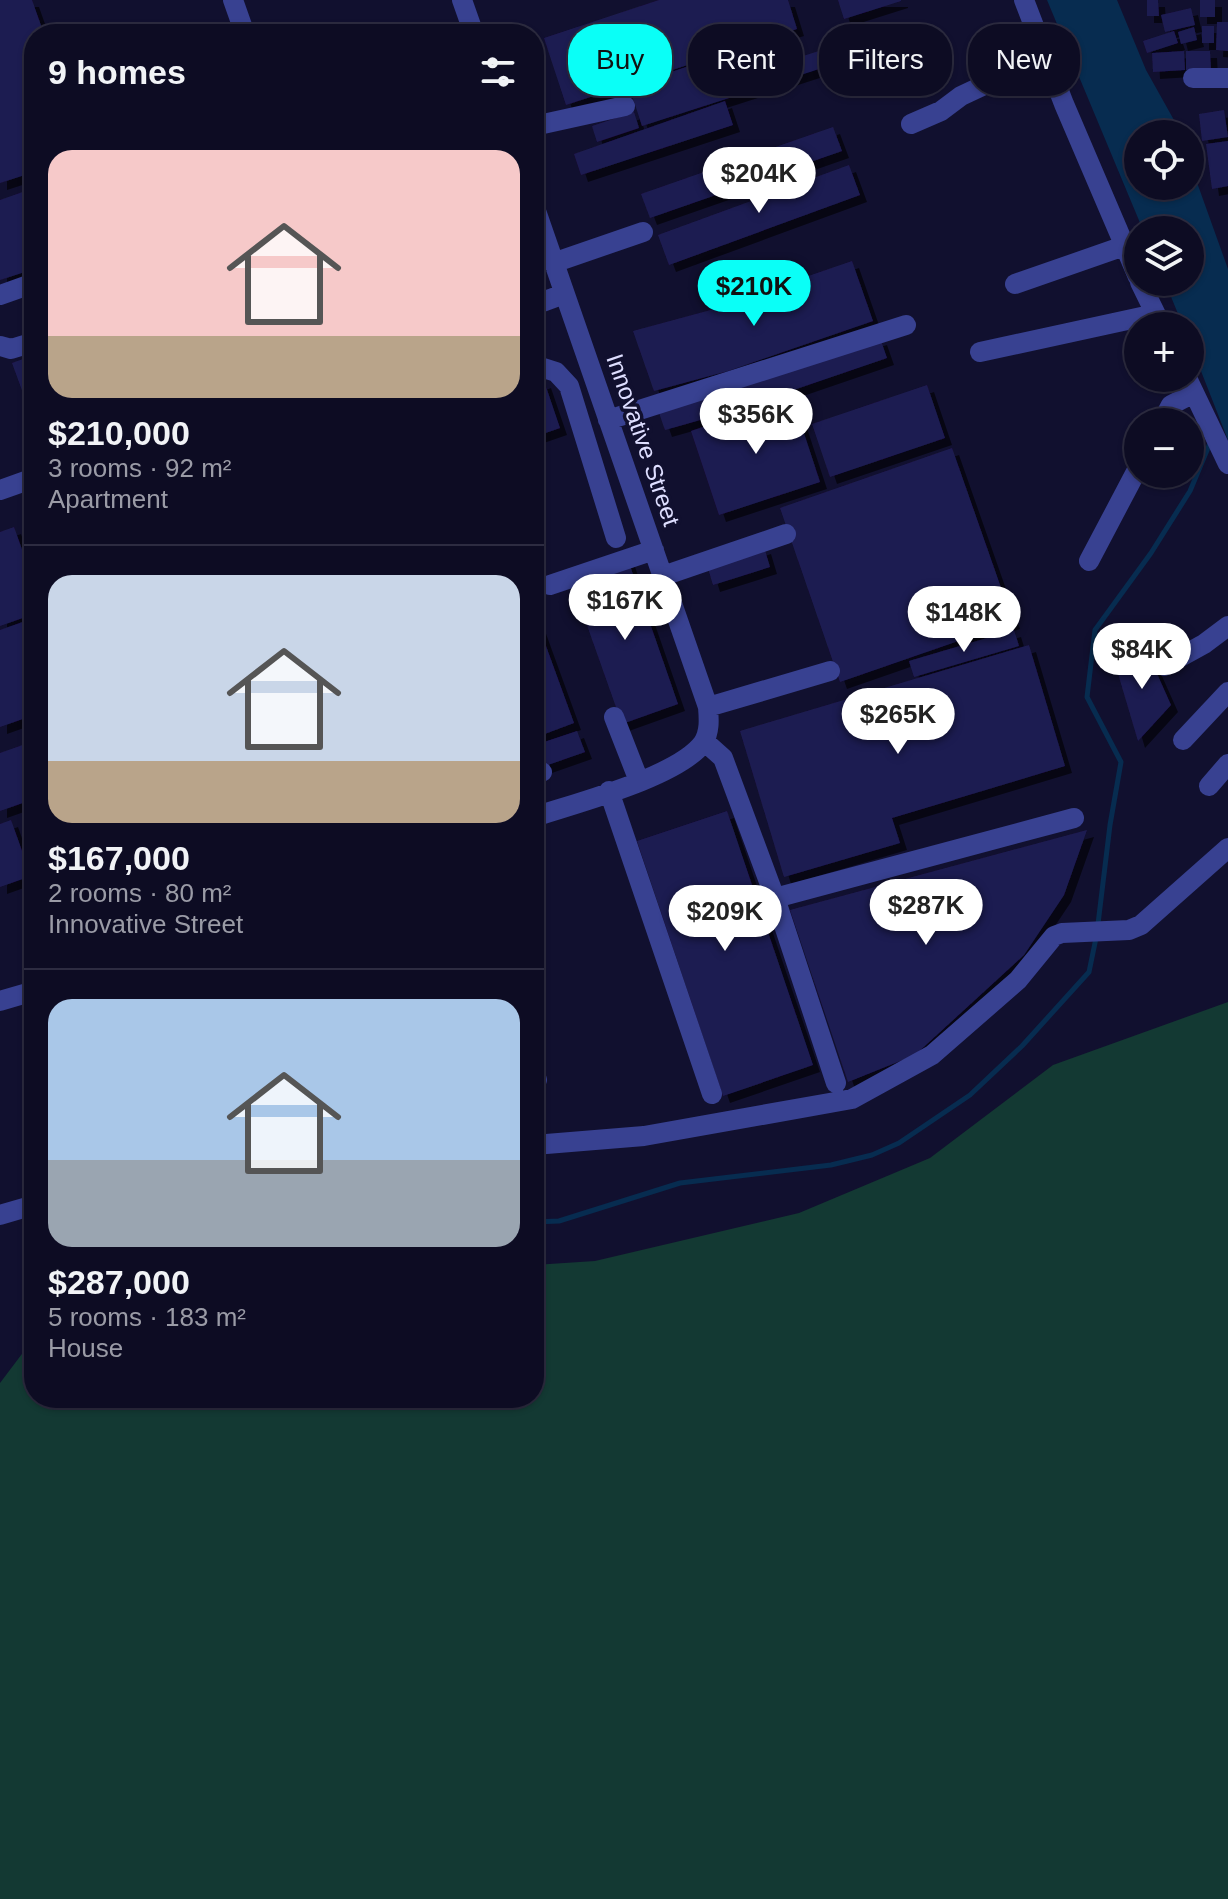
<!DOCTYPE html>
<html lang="en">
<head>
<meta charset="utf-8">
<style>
  body { margin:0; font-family:Helvetica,sans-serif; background:#1b1a30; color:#f1f3f6; height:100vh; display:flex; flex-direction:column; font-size:30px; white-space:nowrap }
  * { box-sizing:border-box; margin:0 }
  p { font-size:26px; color:#9a9ba6 }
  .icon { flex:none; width:44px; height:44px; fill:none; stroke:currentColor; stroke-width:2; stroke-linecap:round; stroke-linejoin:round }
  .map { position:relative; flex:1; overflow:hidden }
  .sheet { position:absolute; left:24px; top:24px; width:520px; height:1384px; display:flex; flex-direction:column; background:#0d0c23; border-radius:32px; box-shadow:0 2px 6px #0004,0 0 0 2px #2d2c41 }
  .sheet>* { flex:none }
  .guide { position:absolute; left:568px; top:24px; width:540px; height:72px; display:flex; gap:16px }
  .tools { position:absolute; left:1124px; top:120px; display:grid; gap:16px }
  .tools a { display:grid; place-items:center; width:80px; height:80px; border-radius:50%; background:#0d0c23; box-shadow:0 2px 6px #0004,0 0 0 2px #2d2c41; font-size:40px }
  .price { position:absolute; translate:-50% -68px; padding:0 18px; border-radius:28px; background:#fff; color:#222; font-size:26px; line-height:52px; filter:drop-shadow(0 2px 4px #0008) }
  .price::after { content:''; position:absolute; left:50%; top:48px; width:24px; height:18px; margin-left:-12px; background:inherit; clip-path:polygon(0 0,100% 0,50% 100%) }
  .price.current { background:#0afff7; color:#111 }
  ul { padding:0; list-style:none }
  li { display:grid; align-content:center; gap:16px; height:424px; padding:0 24px }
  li+li { border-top:2px solid #2d2c41 }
  li span { display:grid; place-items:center; height:248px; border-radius:24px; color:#555 }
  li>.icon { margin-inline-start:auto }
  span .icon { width:144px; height:144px; fill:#fffc; stroke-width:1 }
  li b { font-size:34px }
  h2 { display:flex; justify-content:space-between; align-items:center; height:96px; padding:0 24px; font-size:34px }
  .chip { padding:0 28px; border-radius:32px; background:#0d0c23; box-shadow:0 2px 6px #0004,0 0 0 2px #2d2c41; font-size:28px; line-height:72px }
  .chip.current { background:#0afff7; color:#111 }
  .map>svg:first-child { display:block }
</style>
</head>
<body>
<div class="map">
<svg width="1228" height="1899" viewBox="0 0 1228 1899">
  <defs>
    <filter id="shadow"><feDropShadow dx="7" dy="7" stdDeviation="0" flood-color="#0009"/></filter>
  </defs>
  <rect width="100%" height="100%" fill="#11102f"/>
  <path fill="#133933" d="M 1228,1002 L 1228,1899 L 0,1899 L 0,1383 L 34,1338 L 34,1398 L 534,1398 L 534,1265 L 595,1261 L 799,1213 L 930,1158 L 1053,1065 Z"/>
  <path fill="#072c50" d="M 1047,0 L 1117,0 L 1146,70 L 1179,129 L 1180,134 L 1138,134 L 1138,186 L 1190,186 L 1190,163 L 1228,269 L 1228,440 L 1190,343 L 1190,326 L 1183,326 L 1165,282 L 1190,282 L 1190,230 L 1143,230 Z"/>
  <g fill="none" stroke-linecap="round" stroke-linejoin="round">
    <path stroke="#072c50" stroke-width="5" d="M 1098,924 L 1110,825 L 1121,762 L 1087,697 L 1095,630 L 1151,553 L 1190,491 L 1210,443
      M 534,1222 L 559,1221 L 680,1183 L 831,1165 L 872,1155 L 899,1143 L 970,1095 L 1022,1046 L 1089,972 L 1096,938"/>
  </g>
  <path fill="#1f1b51" filter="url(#shadow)" d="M 0,0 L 32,0 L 44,34 L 34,34 L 34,172 L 0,183 Z
    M 659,0 L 788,0 L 797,29 L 566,105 L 544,38 Z
    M 838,0 L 901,0 L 901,1 L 844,19 Z
    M 1147,0 L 1158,0 L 1159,16 L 1147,16 Z
    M 1200,0 L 1215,0 L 1215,17 L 1200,17 Z
    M 1191,8 L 1195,25 L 1165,32 L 1161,15 Z
    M 1217,22 L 1228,22 L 1228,51 L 1216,50 Z
    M 1202,26 L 1214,26 L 1214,43 L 1202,43 Z
    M 1194,27 L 1197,40 L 1181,44 L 1178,32 Z
    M 1174,31 L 1178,43 L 1147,53 L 1143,41 Z
    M 848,42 L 853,58 L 642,126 L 629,86 L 740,49 L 748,73 Z
    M 1184,51 L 1185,70 L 1153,72 L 1152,53 Z
    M 1186,51 L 1210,51 L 1211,70 L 1186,70 Z
    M 725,101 L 733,125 L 581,175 L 574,154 Z
    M 1224,110 L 1228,137 L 1202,141 L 1199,114 Z
    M 634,112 L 639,128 L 597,142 L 592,126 Z
    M 833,127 L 842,151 L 650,218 L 641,194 Z
    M 1228,141 L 1228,186 L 1212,189 L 1206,144 Z
    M 849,165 L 860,195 L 669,265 L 658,235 Z
    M 34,188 L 34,269 L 0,280 L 0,200 Z
    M 852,261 L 873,321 L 728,371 L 654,391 L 633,331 L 707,311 Z
    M 880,338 L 887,358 L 732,411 L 665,430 L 658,410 Z
    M 34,355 L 34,423 L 12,363 Z
    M 544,381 L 560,428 L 534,437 L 534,385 Z
    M 927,385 L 945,438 L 830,477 L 812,424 Z
    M 792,397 L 820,482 L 719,515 L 691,431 Z
    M 952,448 L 1013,622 L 840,682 L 780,508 Z
    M 14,527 L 34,583 L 34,614 L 0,626 L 0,532 Z
    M 764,547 L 770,567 L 713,585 L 707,565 Z
    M 628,560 L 678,704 L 622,724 L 571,580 Z
    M 534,613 L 574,723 L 534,738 Z
    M 34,618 L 34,715 L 0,727 L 0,630 Z
    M 1014,630 L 1019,646 L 914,677 L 909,661 Z
    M 1029,645 L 1065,766 L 892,818 L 900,843 L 784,877 L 740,731 Z
    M 1146,649 L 1171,705 L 1138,741 L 1114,660 Z
    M 577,731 L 585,752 L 545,766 L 538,744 Z
    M 34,741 L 34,799 L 0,811 L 0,753 Z
    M 727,811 L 813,1065 L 723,1096 L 637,841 Z
    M 11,820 L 31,876 L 0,887 L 0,824 Z
    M 1087,830 L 1064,895 L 1024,955 L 915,1055 L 848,1082 L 790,910 Z"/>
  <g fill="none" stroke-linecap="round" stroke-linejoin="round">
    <path stroke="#384191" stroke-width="20" d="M 233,0 L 245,34
      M 462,0 L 474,34
      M 1024,0 L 1064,104 L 1138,277
      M 1193,78 L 1228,78
      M 911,124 L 941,111 L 961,96 L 1046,56
      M 534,126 L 625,106
      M 534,205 L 708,707 C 709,719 710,732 703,743 C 678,777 576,803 534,817
      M 553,263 L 643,232
      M 1140,282 L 1161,325
      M 1015,284 L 1124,246
      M 0,295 L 34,283
      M 534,305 L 564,294
      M 0,346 L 11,349 L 34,342
      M 980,352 L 1155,314
      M 534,365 L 556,372 L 569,386 L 616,538
      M 1187,378 L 1228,464
      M 608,420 L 906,325
      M 1162,422 L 1171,405 L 1194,393
      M 0,490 L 34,478
      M 1089,561 L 1138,468
      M 663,576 L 786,534
      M 550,585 L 654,550
      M 1164,666 L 1204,644 L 1228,626
      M 708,707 L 830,671
      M 614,717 L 639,781
      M 1183,740 L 1228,692
      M 704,741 L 723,758 L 775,898 L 836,1083
      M 534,775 L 542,772
      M 1209,786 L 1228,764
      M 609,791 L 712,1094
      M 775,898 L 1074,818
      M 0,1001 L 34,991
      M 534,1070 L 537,1080
      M 534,1145 L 644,1136 L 852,1099 L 932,1055 L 1018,980 L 1054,936 L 1062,933 L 1129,930 L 1141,925 L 1228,848
      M 0,1215 L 34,1205"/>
  </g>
  <g text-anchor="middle" stroke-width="7" stroke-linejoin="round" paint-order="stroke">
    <g font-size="24" fill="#dedeff" stroke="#11102f">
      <text transform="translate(643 440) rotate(71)" y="8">Innovative Street</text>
    </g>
  </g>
</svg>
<div class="tools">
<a><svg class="icon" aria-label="locate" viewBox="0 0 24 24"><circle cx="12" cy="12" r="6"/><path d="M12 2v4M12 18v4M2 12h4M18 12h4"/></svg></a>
<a><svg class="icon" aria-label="layers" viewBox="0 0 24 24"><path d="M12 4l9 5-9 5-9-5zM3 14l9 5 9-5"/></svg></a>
<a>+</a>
<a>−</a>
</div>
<b class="price" style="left:759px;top:215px">$204K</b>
<b class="price current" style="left:754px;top:328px">$210K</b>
<b class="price" style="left:756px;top:456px">$356K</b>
<b class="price" style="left:625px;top:642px">$167K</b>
<b class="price" style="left:964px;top:654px">$148K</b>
<b class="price" style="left:1142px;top:691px">$84K</b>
<b class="price" style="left:898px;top:756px">$265K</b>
<b class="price" style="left:926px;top:947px">$287K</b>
<b class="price" style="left:725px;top:953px">$209K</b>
<div class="guide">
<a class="chip current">Buy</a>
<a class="chip">Rent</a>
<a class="chip">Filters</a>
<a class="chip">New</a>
</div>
<section class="sheet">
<h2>9 homes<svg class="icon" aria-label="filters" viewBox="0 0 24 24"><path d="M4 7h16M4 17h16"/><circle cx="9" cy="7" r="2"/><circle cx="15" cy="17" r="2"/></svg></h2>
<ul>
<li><span style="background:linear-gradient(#f6c9c9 75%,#b9a48a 0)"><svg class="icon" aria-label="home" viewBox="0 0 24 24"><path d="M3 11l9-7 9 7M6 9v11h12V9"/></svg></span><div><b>$210,000</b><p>3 rooms · 92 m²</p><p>Apartment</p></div></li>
<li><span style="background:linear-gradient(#c9d6e8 75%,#b9a48a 0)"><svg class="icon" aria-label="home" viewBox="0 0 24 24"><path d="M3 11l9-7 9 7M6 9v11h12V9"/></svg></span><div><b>$167,000</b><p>2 rooms · 80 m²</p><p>Innovative Street</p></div></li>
<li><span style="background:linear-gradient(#a9c7e8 65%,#9aa5b1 0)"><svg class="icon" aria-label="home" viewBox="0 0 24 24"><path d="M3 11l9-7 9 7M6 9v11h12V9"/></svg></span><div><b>$287,000</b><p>5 rooms · 183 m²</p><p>House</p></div></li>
</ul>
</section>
</div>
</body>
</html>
